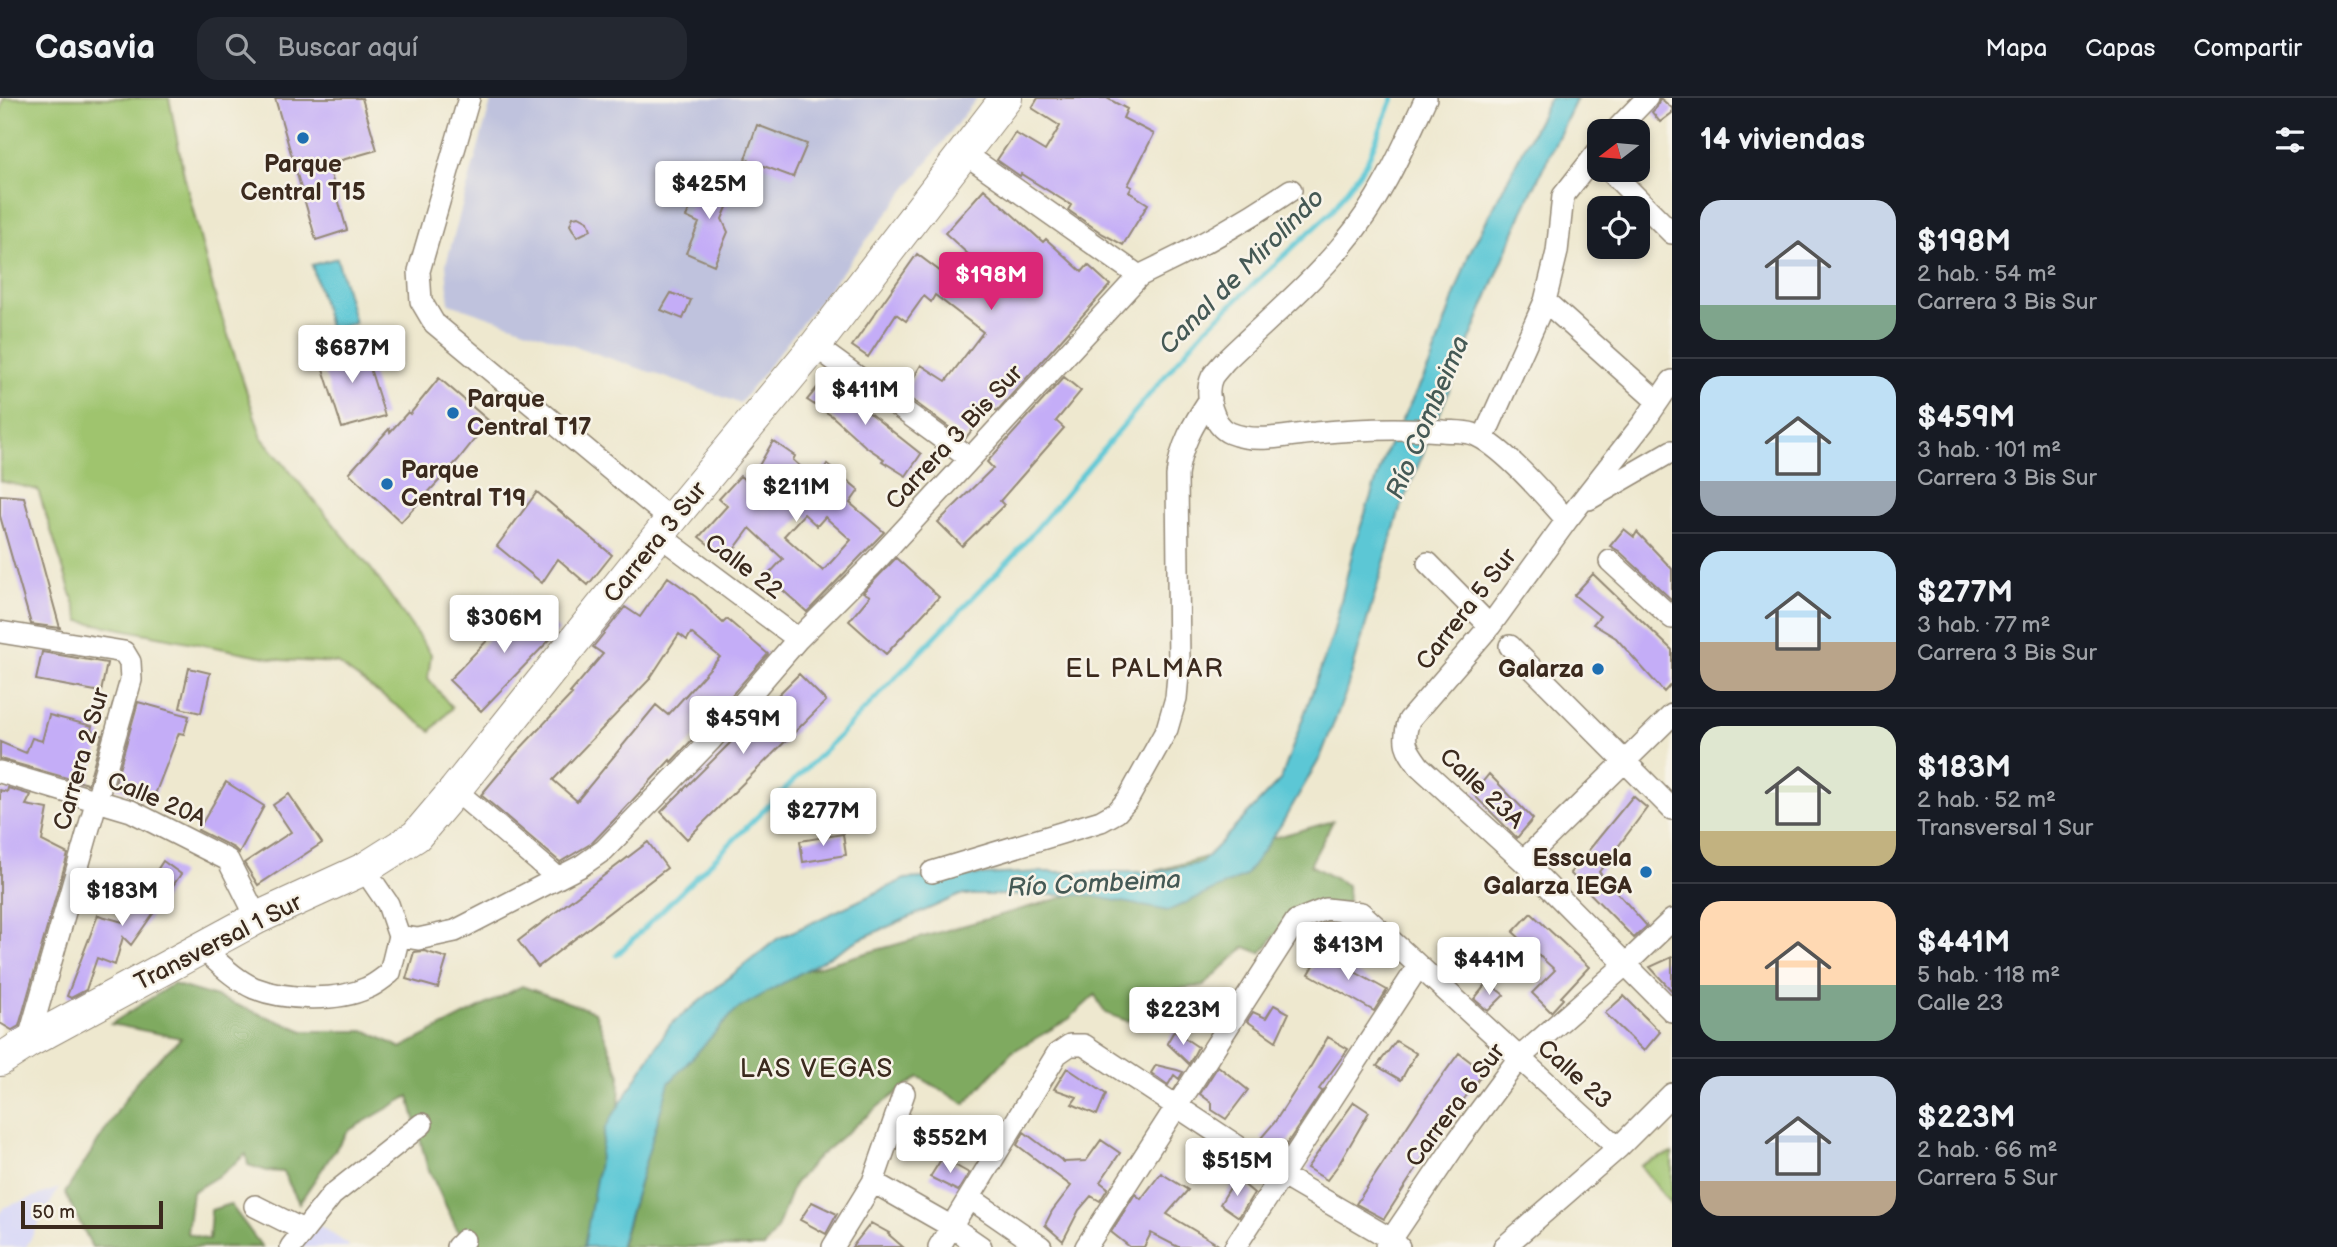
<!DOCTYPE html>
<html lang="es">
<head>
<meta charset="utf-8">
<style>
  body { margin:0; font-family:"Balsamiq Sans",sans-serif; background:#242831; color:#f1f3f6; height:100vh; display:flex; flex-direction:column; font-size:26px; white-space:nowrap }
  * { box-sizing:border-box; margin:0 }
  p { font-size:23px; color:#9ea1a6 }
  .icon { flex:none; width:38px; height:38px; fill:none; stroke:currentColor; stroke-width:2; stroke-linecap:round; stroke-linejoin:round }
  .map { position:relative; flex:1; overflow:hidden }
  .panel { display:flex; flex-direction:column; background:#171b24; width:665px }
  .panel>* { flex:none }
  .needle { width:46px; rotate:254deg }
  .fabs { position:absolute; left:1587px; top:21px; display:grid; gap:14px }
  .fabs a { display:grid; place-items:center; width:63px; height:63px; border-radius:14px; background:#171b24; box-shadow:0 4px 10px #0003; font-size:35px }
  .scale { position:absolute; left:21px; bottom:18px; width:142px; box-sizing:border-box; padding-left:7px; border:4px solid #3b2a1e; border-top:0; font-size:19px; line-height:24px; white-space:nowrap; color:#3b2a1e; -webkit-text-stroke:5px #f7f3e8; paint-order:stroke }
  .price { position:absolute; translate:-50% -60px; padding:0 16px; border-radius:7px; background:#fff; color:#222; font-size:23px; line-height:46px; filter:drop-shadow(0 2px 4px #0008) }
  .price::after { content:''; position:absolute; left:50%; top:42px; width:21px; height:16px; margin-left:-10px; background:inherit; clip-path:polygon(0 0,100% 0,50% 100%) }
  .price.selected { background:#db2777; color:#fff }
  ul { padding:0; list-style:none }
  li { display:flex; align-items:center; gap:21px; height:175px; padding:0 28px }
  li+li { border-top:2px solid #363941 }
  li span { display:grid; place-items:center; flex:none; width:196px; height:140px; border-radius:21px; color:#555 }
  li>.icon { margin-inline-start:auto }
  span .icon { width:84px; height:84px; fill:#fffc; stroke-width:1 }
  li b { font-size:30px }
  h2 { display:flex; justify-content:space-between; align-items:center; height:84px; padding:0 28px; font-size:30px }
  header { display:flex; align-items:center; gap:42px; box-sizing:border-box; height:98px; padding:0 35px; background:#171b24; border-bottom:2px solid #363941 }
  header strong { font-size:33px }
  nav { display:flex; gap:38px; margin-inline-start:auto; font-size:24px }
  .search { width:490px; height:63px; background:#242831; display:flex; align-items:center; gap:18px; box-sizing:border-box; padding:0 24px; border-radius:21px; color:#9ea1a6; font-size:26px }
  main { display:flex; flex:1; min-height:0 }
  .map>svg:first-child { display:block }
</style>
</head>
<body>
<header>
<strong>Casavia</strong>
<div class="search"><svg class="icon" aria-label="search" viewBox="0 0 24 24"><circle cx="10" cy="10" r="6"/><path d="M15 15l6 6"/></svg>Buscar aquí</div>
<nav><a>Mapa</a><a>Capas</a><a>Compartir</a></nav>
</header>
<main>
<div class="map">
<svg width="1672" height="1149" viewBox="0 0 1672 1149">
  <rect width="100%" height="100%" fill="#f7f3e8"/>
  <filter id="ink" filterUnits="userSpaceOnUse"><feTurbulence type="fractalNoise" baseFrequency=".0143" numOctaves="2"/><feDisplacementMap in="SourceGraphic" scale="14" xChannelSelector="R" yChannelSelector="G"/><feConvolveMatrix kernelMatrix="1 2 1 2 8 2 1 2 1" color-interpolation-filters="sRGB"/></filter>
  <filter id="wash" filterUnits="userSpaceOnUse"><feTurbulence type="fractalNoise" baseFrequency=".00686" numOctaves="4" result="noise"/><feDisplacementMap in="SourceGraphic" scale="28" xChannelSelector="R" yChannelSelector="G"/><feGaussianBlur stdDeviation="1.57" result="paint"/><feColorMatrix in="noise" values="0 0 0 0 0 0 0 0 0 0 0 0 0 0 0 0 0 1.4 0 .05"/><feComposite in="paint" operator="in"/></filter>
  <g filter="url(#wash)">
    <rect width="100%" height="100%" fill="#eee8cf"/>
    <path fill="#d7d7f8" d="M 59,1090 L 26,1149 L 0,1149 L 0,1116 L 5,1109 Z
      M 314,1124 L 349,1147 L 348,1149 L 299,1149 Z"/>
    <path fill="#bfc2dd" d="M 492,0 L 977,0 L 740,305 L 449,205 L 446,166 Z"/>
    <path fill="#9fc46e" stroke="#6d7746" stroke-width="2" d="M 4,0 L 169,0 L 184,77 L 215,198 L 262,340 L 372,472 L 431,556 L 428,580 L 452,610 L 431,633 L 337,565 L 282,562 L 80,523 L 38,392 L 0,383 L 0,15 Z
      M 1672,1055 L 1672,1108 L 1640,1067 Z"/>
    <path fill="#7faa61" stroke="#5d6a40" stroke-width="2" d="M 1333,723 L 1310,767 L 1347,787 L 1348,804 L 1291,817 L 1261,855 L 1245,849 L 1203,888 L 1175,891 L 1161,911 L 1127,923 L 1105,915 L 1095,897 L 1069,921 L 1012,954 L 965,1006 L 919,979 L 880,1007 L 818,1059 L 794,1086 L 776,1133 L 764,1149 L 621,1149 L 670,975 L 746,889 Z
      M 173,886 L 216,899 L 304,933 L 367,933 L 401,950 L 522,888 L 595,914 L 620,977 L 615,1149 L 460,1149 L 462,1142 L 427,1068 L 409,998 L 348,1033 L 299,1105 L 283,1074 L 267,1073 L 248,1067 L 246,1056 L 223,1075 L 192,1094 L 187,1135 L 209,1142 L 211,1112 L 230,1106 L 262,1149 L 92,1149 L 65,1095 L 139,980 L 181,940 L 111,926 Z"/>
    <path fill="#5cc7d5" stroke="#4c787a" stroke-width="2" d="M 1550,0 L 1577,0 L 1525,108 L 1399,414 L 1346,594 L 1320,660 L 1281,727 L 1245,778 L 1168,813 L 1086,797 L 960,797 L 860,841 L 736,912 L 669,985 L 620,1149 L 584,1149 L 605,1030 L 670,927 L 777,841 L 905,781 L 1041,774 L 1157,774 L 1201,765 L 1281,681 L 1333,536 L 1354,448 L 1387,351 L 1430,267 L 1469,156 Z
      M 337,160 L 355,225 L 330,232 L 312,167 Z"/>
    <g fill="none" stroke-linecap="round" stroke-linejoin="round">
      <path stroke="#5cc7d5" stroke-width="5" d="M 617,857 L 834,643 L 1015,456 L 1202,234 L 1331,114 L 1367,64 L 1393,0"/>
    </g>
    <g id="blocks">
      <path fill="#c4adf7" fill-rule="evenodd" d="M 275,0 L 362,0 L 377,52 L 328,66 L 347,132 L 316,142 Z
        M 1038,0 L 1107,0 L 1127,11 L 1123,20 L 1154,36 L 1128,87 L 1132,89 L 1129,94 L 1148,106 L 1123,147 L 1103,136 L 1068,112 L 1071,107 L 1021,76 L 1020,78 L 997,62 L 1015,35 L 1045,53 L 1060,28 L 1032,10 Z
        M 1660,0 L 1672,10 L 1672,15 L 1660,24 L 1652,14 L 1657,9 Z
        M 757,27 L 807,46 L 793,79 L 745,61 Z
        M 702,80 L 734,93 L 722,121 L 728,134 L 714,167 L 686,155 L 699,125 L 686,119 Z
        M 984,91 L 1043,144 L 1046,141 L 1082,174 L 1088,167 L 1110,187 L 997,313 L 990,308 L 965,341 L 904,296 L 921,267 L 946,283 L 983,234 L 935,197 L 931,204 L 924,198 L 906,223 L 896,216 L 868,259 L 852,248 L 917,156 L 965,192 L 982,169 L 945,135 Z
        M 579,118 L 588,123 L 591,132 L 577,139 L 570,127 L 573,119 Z
        M 671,195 L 691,202 L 683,221 L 661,212 Z
        M 362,245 L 385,318 L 342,330 L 318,255 Z
        M 1064,279 L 1081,293 L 1056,323 L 1064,330 L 1000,403 L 1004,407 L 962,448 L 938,424 L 993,370 L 987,364 Z
        M 439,280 L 489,323 L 458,362 L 401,424 L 349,375 L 389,331 L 390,334 L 408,314 L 410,316 Z
        M 825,280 L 921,356 L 906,378 L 882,363 L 884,361 L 865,348 L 832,318 L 807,302 Z
        M 773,343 L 795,358 L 793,362 L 817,383 L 827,366 L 859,392 L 850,405 L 884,434 L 807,514 L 767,478 L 783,461 L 750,430 L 727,461 L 699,439 L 727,408 L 719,401 L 740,378 L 749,385 ZM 804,416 L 817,428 L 825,419 L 851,442 L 823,473 L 784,438 Z
        M 537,394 L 612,457 L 588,487 L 558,461 L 542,485 L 497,448 Z
        M 0,397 L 24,399 L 60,530 L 31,526 L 0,418 Z
        M 1624,431 L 1634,439 L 1637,434 L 1672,471 L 1672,502 L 1619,453 L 1610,448 Z
        M 896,460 L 939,499 L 886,556 L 849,523 L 870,498 L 863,494 Z
        M 1593,476 L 1672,552 L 1672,585 L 1664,594 L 1616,540 L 1593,526 L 1600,518 L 1574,497 Z
        M 668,479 L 696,499 L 723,525 L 727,521 L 768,556 L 694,640 L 671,664 L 670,662 L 616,720 L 592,745 L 560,764 L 481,697 L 516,655 L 572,596 L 570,595 L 603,556 L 593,549 L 625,509 L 640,519 ZM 691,535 L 720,559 L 668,617 L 656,607 L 577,703 L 553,682 L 649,582 L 679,536 L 687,542 Z
        M 527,501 L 559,532 L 481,613 L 449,582 Z
        M 42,554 L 107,565 L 101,594 L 36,582 Z
        M 189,570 L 210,575 L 201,615 L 180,610 Z
        M 799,576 L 826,603 L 687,741 L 661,714 Z
        M 138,604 L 189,618 L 184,636 L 179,635 L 152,704 L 114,689 Z
        M 49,617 L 92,628 L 91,632 L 102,637 L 88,686 L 0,661 L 0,644 L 26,655 L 32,640 L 42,643 Z
        M 1489,676 L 1533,721 L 1517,740 L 1473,696 Z
        M 226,684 L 264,708 L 239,755 L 234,750 L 198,732 Z
        M 8,690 L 31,697 L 26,707 L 48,711 L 42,743 L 68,756 L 19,928 L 12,932 L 0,925 L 0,692 L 7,694 Z
        M 289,696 L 322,745 L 258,787 L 244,765 L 291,734 L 273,707 Z
        M 1633,698 L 1647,710 L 1599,774 L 1647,828 L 1634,840 L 1570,775 Z
        M 843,736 L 846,757 L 803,764 L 800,743 Z
        M 648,744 L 667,770 L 538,869 L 518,843 Z
        M 163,763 L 181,776 L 131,847 L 123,839 L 115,867 L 97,860 L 86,892 L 71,900 L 67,898 L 98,817 L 123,824 Z
        M 1531,815 L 1589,869 L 1561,899 L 1563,901 L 1551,914 L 1532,895 L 1555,872 L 1513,834 Z
        M 424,853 L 447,860 L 438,890 L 406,881 L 414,854 Z
        M 1321,855 L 1387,892 L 1374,913 L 1309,876 Z
        M 1672,859 L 1672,893 L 1650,869 Z
        M 1488,884 L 1504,897 L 1488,913 L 1474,901 Z
        M 1624,898 L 1660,934 L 1644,953 L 1605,915 Z
        M 1274,907 L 1289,915 L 1276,943 L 1247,923 L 1253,914 L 1266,920 Z
        M 1174,933 L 1198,949 L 1189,966 L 1167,945 Z
        M 1328,939 L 1348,951 L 1319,991 L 1322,993 L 1282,1053 L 1261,1040 L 1274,1025 L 1308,973 Z
        M 1396,943 L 1416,955 L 1401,982 L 1377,968 Z
        M 1459,955 L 1484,974 L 1441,1032 L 1384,1121 L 1356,1106 L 1424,1003 Z
        M 1156,967 L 1177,972 L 1183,974 L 1179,981 L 1174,977 L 1168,987 L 1151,975 Z
        M 1218,968 L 1248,992 L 1226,1021 L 1212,1012 L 1212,1005 L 1200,996 Z
        M 1067,970 L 1106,996 L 1097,1017 L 1072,1006 L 1077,999 L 1054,991 Z
        M 1354,1004 L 1369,1014 L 1339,1066 L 1327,1082 L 1307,1070 Z
        M 1024,1034 L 1064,1064 L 1086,1063 L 1101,1042 L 1120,1055 L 1100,1084 L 1108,1090 L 1100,1103 L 1091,1098 L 1079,1112 L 1063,1143 L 1045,1127 L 1052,1113 L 1071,1088 L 1017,1047 Z
        M 942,1060 L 969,1075 L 958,1093 L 930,1079 Z
        M 1161,1075 L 1188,1092 L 1167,1116 L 1222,1149 L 1178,1149 L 1151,1135 L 1144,1149 L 1130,1149 L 1111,1134 L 1135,1096 L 1141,1101 Z
        M 1236,1080 L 1254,1095 L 1239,1119 L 1220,1106 Z
        M 812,1104 L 837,1116 L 826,1136 L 800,1122 Z
        M 871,1125 L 889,1135 L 888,1136 L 903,1149 L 852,1149 Z"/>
    </g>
  </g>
  <g filter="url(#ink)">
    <use href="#blocks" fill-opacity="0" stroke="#948976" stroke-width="2"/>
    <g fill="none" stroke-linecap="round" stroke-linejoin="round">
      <g stroke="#948976" stroke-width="24">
        <path id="street" d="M 469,0 L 419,173 L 421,203 L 434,225 L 671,422
          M 1426,0 C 1403,50 1380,103 1344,145 C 1309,188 1265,224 1225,263 C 1221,268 1215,274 1212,279 C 1204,296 1213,328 1230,335 C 1257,346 1287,337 1315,335 C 1357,331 1399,329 1442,333 C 1452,334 1464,333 1473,336 C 1502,347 1546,399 1567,422
          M 1615,33 L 1647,0
          M 964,55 L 1139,178
          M 1609,72 L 1672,135
          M 1545,203 L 1657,303
          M 815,248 L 969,360
          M 1672,283 L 1644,324 L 1567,422 L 1490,528 L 1409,622 C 1402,645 1406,650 1419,668 L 1523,763 L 1672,913
          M 1483,341 L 1545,203 L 1557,154 L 1563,98 L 1600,51
          M 1589,401 L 1672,353
          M 659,437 L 798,541
          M 1610,463 L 1672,520
          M 1428,465 L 1490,528
          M 0,534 L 124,554 L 130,564 L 131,582 L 28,944
          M 1510,548 L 1672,711
          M 0,674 L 131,713 L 228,762 L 257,820
          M 455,692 L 558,780
          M 1523,763 L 1672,617
          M 932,774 L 1101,723 L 1117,714 L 1128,701 L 1167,631 L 1176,600 L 1179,566 L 1177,378 C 1180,348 1194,325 1210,301
          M 399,838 L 418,841 L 455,833 L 581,768 L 604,752 L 711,642 L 798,541 L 871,468 L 1139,178 C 1192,153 1242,125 1291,92
          M 202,850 C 218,864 234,881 254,890 C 285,902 337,904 367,890 C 375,887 383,880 390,875 L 399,838 L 388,806 L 364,771
          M 873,1084 L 952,1129 L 981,1149
          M 970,1100 L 1041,1149
          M 255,1108 L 303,1132
          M 291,1149 L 332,1097 L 422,1026
          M 457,1149 L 464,1142
          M 833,1149 L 873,1084 L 904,995
          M 939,1149 L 1057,956 L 1070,947 L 1084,947 L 1281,1077 L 1391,1141 L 1399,1149
          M 1086,1149 L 1296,823 L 1326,811 L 1361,815 L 1618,1050
          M 1235,1149 L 1418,869
          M 1386,1149 L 1459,1041 L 1519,960 L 1625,867 L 1672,822
          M 1504,1149 L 1618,1050 L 1672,996"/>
      </g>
      <g stroke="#948976" stroke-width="34">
        <path id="secondary" d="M 0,962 L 28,944 L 257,820 L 364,771 L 416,738 L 455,692 L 671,422 L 815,248 L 1006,0"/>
      </g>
      <use href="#street" stroke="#fff" stroke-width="21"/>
      <use href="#secondary" stroke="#fff" stroke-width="32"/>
    </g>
  </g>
  <g fill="#1f6fb2" stroke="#f7f3e8" stroke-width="2.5">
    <circle cx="303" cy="40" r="7"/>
    <circle cx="453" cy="315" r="7"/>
    <circle cx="387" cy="386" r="7"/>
    <circle cx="1598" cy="571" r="7"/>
    <circle cx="1646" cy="774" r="7"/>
  </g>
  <g text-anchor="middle" stroke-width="5" stroke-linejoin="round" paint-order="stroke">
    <g font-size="24" font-weight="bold" fill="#3b2a1e" stroke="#f7f3e8" text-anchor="start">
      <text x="303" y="74" text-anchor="middle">Parque<tspan x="303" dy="28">Central T15</tspan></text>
      <text x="467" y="309">Parque<tspan x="467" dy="28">Central T17</tspan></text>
      <text x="401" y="380">Parque<tspan x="401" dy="28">Central T19</tspan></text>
      <text x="1584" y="579" text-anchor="end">Galarza</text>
      <text x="1632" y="768" text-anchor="end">Esscuela<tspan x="1632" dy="28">Galarza IEGA</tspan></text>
    </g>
    <g font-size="24" fill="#3b2a1e" stroke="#f7f3e8">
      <text transform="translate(954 339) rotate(-47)" y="8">Carrera 3 Bis Sur</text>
      <text transform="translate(655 444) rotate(-51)" y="8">Carrera 3 Sur</text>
      <text transform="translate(744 468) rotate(37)" y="8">Calle 22</text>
      <text transform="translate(1466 511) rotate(-52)" y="8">Carrera 5 Sur</text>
      <text transform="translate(81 661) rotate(-74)" y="8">Carrera 2 Sur</text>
      <text transform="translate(1482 690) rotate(43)" y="8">Calle 23A</text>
      <text transform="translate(157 701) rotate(23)" y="8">Calle 20A</text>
      <text transform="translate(218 844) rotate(-27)" y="8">Transversal 1 Sur</text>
      <text transform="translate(1575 976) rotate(42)" y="8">Calle 23</text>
      <text transform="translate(1455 1007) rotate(-53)" y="8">Carrera 6 Sur</text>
    </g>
    <g font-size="26" font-style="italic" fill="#455955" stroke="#f7f3e8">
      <text transform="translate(1241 173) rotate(-45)" y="9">Canal de Mirolindo</text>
      <text transform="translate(1427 319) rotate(-67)" y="9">Río Combeima</text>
      <text transform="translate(1094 785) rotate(-3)" y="9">Río Combeima</text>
    </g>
    <g font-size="26" letter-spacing="2" fill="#3b2a1e" stroke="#f7f3e8">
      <text x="1145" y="579">EL PALMAR</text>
      <text x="817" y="979">LAS VEGAS</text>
    </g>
  </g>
</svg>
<div class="fabs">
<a><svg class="needle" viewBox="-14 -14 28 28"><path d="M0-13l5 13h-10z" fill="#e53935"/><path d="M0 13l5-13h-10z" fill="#9ea1a6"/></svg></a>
<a><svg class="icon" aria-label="locate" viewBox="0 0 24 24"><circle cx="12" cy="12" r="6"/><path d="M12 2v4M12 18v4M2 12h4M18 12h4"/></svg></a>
</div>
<div class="scale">50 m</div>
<b class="price" style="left:709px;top:123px">$425M</b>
<b class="price selected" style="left:991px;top:214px">$198M</b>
<b class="price" style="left:352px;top:287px">$687M</b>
<b class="price" style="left:865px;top:329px">$411M</b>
<b class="price" style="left:796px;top:426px">$211M</b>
<b class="price" style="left:504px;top:557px">$306M</b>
<b class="price" style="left:743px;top:658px">$459M</b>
<b class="price" style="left:823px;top:750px">$277M</b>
<b class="price" style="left:122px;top:830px">$183M</b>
<b class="price" style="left:1348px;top:884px">$413M</b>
<b class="price" style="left:1489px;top:899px">$441M</b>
<b class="price" style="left:1183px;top:949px">$223M</b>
<b class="price" style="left:950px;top:1077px">$552M</b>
<b class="price" style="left:1237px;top:1100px">$515M</b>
</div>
<section class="panel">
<h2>14 viviendas<svg class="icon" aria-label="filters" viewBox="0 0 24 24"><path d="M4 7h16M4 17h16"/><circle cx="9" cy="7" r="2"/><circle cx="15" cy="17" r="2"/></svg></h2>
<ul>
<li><span style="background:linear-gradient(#c9d6e8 75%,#7fa58c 0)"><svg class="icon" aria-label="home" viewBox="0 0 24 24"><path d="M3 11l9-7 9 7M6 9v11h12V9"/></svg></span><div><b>$198M</b><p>2 hab. · 54 m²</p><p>Carrera 3 Bis Sur</p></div></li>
<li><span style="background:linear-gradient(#bfe0f5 75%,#9aa5b1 0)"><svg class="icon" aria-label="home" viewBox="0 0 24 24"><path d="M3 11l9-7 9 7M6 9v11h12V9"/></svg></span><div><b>$459M</b><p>3 hab. · 101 m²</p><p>Carrera 3 Bis Sur</p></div></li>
<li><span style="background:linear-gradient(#bfe0f5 65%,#b9a48a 0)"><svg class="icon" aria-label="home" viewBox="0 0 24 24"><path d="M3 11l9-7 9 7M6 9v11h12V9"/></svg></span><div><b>$277M</b><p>3 hab. · 77 m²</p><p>Carrera 3 Bis Sur</p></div></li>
<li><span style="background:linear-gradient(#dfe7d0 75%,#c2b280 0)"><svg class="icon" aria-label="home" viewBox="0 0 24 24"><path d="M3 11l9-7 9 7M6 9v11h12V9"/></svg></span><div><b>$183M</b><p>2 hab. · 52 m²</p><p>Transversal 1 Sur</p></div></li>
<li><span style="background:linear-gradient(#ffd9b3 60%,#7fa58c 0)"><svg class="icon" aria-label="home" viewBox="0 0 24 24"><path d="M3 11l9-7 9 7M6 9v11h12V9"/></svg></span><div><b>$441M</b><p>5 hab. · 118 m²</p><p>Calle 23</p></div></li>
<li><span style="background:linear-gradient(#c9d6e8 75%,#b9a48a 0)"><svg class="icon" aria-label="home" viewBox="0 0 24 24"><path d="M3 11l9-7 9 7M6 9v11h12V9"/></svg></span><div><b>$223M</b><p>2 hab. · 66 m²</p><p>Carrera 5 Sur</p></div></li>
</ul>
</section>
</main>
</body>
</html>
